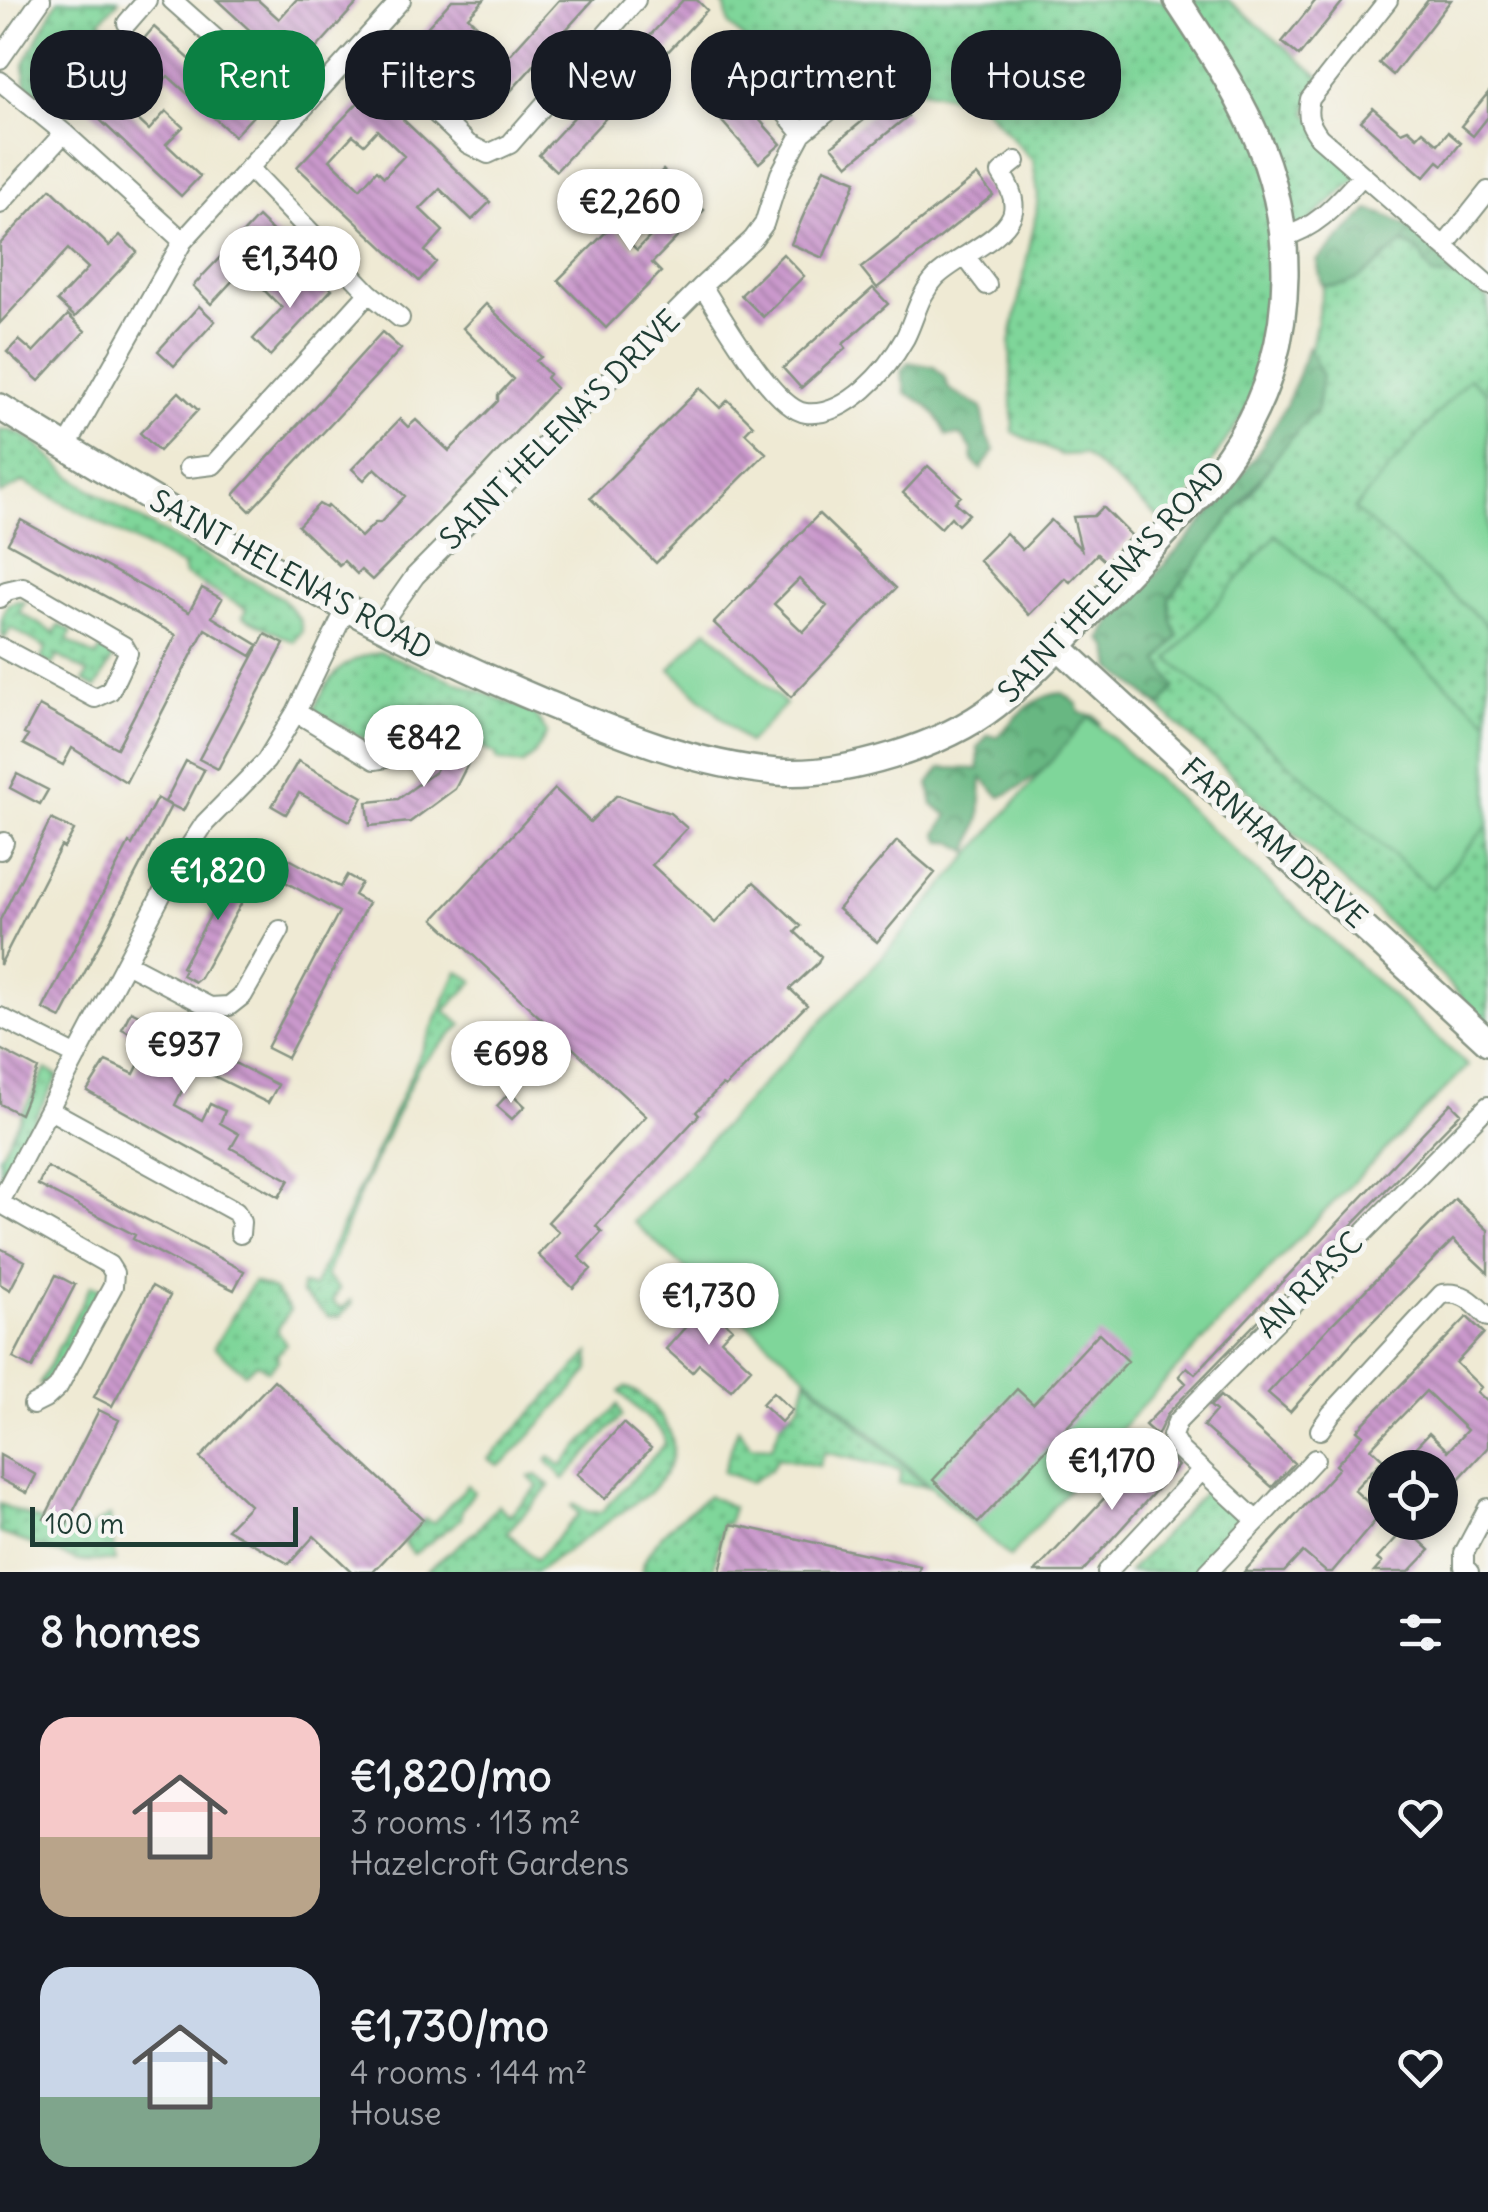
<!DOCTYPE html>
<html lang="en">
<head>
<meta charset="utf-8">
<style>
  body { margin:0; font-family:Delius,sans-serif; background:#242831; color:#f1f3f6; height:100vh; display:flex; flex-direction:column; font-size:38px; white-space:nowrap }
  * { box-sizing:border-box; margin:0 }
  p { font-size:32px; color:#9ea1a6 }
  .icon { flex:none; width:55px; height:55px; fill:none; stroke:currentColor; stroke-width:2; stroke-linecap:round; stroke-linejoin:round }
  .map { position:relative; height:1572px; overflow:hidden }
  .drawer { display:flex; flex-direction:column; background:#171b24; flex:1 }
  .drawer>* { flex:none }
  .banner { position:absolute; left:30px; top:30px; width:1430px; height:90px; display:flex; gap:20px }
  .fabs { position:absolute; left:1368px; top:1450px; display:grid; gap:20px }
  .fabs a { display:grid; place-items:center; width:90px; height:90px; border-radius:50%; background:#171b24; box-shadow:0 5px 15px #0003; font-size:50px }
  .scale { position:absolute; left:30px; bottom:25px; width:268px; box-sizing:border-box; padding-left:10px; border:5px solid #1f3d34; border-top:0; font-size:28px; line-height:35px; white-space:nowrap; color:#1f3d34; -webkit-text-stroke:8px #f6f6f2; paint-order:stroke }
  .price { position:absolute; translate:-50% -85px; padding:0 22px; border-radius:35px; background:#fff; color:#222; font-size:32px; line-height:65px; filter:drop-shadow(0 2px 5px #0008) }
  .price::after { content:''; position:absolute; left:50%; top:60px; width:30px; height:22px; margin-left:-15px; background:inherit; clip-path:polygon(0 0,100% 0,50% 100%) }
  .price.on { background:#0b8043; color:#fff }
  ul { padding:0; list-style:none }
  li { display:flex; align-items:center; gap:30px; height:250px; padding:0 40px }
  li span { display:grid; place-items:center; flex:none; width:280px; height:200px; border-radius:30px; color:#555 }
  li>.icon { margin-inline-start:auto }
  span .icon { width:120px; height:120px; fill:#fffc; stroke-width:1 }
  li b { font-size:42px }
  h2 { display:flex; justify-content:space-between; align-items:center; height:120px; padding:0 40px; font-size:42px }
  .chip { padding:0 35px; border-radius:40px; background:#171b24; box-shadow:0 5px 15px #0003; font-size:35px; line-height:90px }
  .chip.on { background:#0b8043; color:#fff }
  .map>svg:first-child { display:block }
</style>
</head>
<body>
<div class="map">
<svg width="1488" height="1572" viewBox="0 0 1488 1572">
  <defs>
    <pattern id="grass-dots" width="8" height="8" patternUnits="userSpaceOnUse" patternTransform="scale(2.5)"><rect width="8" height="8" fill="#7fd69a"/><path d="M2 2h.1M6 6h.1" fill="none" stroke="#67af7e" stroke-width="1.8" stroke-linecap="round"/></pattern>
    <pattern id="forest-crowns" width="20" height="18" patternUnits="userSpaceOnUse" patternTransform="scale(2.5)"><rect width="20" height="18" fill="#67b782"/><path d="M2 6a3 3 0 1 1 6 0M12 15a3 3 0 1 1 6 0" fill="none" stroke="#54966b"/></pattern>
    <pattern id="building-back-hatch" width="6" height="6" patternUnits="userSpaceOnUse" patternTransform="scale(2.5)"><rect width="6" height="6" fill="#ca99cc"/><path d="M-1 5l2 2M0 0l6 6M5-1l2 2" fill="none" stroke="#a37ea6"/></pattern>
  </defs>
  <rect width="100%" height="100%" fill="#f6f6f2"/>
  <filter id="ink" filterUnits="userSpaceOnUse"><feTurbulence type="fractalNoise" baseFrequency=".01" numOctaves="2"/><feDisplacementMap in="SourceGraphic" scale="20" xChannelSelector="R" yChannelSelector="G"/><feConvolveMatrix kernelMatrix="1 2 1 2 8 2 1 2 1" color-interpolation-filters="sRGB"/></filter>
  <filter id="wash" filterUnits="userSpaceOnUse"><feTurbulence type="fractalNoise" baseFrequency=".0048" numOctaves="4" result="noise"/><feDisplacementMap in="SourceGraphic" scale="40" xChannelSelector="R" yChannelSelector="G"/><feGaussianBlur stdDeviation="2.25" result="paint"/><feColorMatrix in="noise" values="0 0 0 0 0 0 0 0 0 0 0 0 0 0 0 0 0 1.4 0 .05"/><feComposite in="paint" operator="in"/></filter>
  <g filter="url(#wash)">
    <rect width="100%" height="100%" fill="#efead4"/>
    <path fill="url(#grass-dots)" stroke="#4f8a67" stroke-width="2.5" d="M 58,0 L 119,0 L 100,21 L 126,47 L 66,115 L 26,84 L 24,64 Z
      M 718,0 L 1228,0 L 1324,80 L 1306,112 L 1362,175 L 1295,233 L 1268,377 L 1169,527 L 1084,454 L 1061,455 L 1013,432 L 1010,343 L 1036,215 L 1038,194 L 1033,161 L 979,102 L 856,76 L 809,114 L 765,59 L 729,25 L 725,7 Z
      M 1389,233 C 1428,247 1458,272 1488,300 L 1488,1025 L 1412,945 L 1121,671 L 1186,566 L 1251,494 L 1271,465 L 1302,394 L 1324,283 Z
      M 0,430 C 31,428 52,463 75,479 C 141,523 213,560 282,598 L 300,620 L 302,631 L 294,642 L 243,617 L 246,609 L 185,575 L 183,567 L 24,482 L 0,494 Z
      M 18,601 L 25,602 L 19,612 L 54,633 L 59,625 L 72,631 L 67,640 L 96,657 L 101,649 L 114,656 L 96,688 L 84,681 L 88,673 L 58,656 L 52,665 L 41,659 L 46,648 L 11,628 L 4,639 C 0,627 1,615 8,604 Z
      M 380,652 L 533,712 L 547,733 L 534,755 L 522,765 L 496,760 L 497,755 L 436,726 L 411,721 L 402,713 C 388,713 383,717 375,729 L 386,741 L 380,748 L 314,710 C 329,676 342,659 380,652 Z
      M 458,971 L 474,981 L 445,1011 L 462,1025 L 419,1066 L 361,1191 L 326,1276 L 339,1289 L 332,1301 L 341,1309 L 351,1300 L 352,1304 L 339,1317 L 329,1317 L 301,1293 L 302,1285 L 314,1287 Z
      M 46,1069 L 58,1076 L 2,1178 L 0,1156 Z
      M 253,1282 L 274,1290 L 290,1310 L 277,1330 L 286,1344 L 277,1355 L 278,1360 L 268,1371 L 257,1363 L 245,1373 L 214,1347 Z
      M 91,1285 L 102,1289 L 57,1381 L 39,1385 Z
      M 589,1353 L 589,1370 L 580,1382 L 507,1460 L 498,1465 L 488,1459 Z
      M 806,1379 L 926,1486 L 899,1483 L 901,1470 L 824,1452 L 819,1466 L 778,1458 L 771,1469 L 751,1482 L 723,1472 L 738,1428 L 751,1446 L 772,1447 L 781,1423 L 800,1404 Z
      M 626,1387 C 646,1394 675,1428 673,1450 C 672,1467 659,1482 649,1493 L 536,1572 L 425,1572 L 477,1530 L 498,1505 L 509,1515 L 538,1487 L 529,1477 L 537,1475 L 550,1486 L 507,1532 L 536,1560 L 579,1514 L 572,1506 L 574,1504 L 588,1512 L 601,1512 L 665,1444 L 663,1433 L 620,1392 Z
      M 618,1405 L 622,1416 L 564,1479 L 547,1461 L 550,1457 L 561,1466 Z
      M 468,1485 L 474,1492 L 462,1509 L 461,1519 L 414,1554 L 403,1543 L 425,1519 L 433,1523 Z
      M 1213,1487 L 1243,1519 L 1197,1572 L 1129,1572 L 1207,1489 Z
      M 708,1496 L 733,1507 L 728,1524 L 723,1523 L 713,1572 L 641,1572 C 649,1538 682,1517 708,1496 Z
      M 0,1504 L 76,1536 L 110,1516 L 115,1561 L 79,1561 L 0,1533 Z"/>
    <path fill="url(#forest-crowns)" stroke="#437a5b" stroke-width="2.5" d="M 1369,210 C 1406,218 1435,248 1458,278 L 1432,275 L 1419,252 L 1404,242 C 1377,262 1358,291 1322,285 L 1317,261 Z
      M 1308,347 L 1322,374 L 1317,410 L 1289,440 L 1169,599 L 1172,621 L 1178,636 L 1159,661 L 1175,687 L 1161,706 L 1112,668 L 1109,648 L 1101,639 L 1111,622 C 1172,554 1244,488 1286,405 C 1295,387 1301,366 1308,347 Z
      M 908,362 L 934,367 L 944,377 L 949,389 L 982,408 L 987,438 L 995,450 L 981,469 L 973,462 L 972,449 L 961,435 L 947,436 C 938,413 928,404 906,393 L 901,371 Z
      M 1063,693 L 1077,704 L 1080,713 L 1095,716 L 1101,724 L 1089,717 C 1063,748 1039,782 1000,797 L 982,778 L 980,817 L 969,852 L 953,842 L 942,842 L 937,834 L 948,815 L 933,805 L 929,784 L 941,768 L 979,769 L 978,748 L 988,735 L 997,737 C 1016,717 1035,694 1063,693 Z"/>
    <path fill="#7fd69a" stroke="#4f8a67" stroke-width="2.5" d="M 1469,378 L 1488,394 L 1488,626 L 1354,509 Z
      M 1276,535 L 1488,720 L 1488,825 L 1432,889 L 1169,659 Z
      M 707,629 L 786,704 L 748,743 L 670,669 Z
      M 1089,717 L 1468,1066 L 1316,1220 L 1129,1420 L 1010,1557 L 633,1222 L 882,957 Z"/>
    <g id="blocks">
      <path fill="url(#building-back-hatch)" fill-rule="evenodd" d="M 217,0 L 258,0 L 279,19 L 296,0 L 360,0 L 295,72 Z
        M 452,0 L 484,0 L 468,17 L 489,37 L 478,50 L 455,31 L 430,58 L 413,43 Z
        M 559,0 L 593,0 L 489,115 L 470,99 Z
        M 683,0 L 697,0 L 707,10 L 556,171 L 539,155 Z
        M 1316,0 L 1344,0 L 1299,56 L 1282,42 Z
        M 1428,0 L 1451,0 L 1393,75 L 1379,63 Z
        M 154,27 L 253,116 L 234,136 L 168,76 L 142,104 L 133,95 L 158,67 L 136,48 Z
        M 717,72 L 781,144 L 759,163 L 695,91 Z
        M 99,84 L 149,130 L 166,111 L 183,127 L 166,144 L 200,176 L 181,196 L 82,103 Z
        M 371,89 L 490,202 L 472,220 L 440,189 L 420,209 L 443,231 L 425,251 L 436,262 L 419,281 L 297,167 ZM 377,130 L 404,156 L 384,177 L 377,170 L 360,189 L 330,160 L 353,135 L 364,144 Z
        M 1488,93 L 1488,117 L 1473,136 L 1461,126 Z
        M 892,97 L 908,116 L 848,165 L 832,146 Z
        M 1373,108 L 1401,132 L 1408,129 L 1417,137 L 1423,131 L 1438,144 L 1448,132 L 1461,143 L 1443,165 L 1438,161 L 1424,177 L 1361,121 Z
        M 824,168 L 856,181 L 823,258 L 791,244 Z
        M 663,170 L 704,210 L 652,263 L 661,272 L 606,328 L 558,280 L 612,226 L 637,250 L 657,230 L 637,210 L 653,194 L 646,187 Z
        M 977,175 L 993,195 L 877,288 L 861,268 Z
        M 51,189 L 109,246 L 120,235 L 137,252 L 75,317 L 57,301 L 88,268 L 68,249 L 0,323 L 0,244 Z
        M 258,217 L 295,253 L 283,267 L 262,249 L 211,304 L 193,286 Z
        M 783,254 L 804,276 L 763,317 L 741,295 Z
        M 314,273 L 332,289 L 270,356 L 253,339 L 282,308 L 263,289 L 273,278 L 292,297 Z
        M 873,288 L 888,304 L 843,344 L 846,348 L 801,388 L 783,368 Z
        M 486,304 L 541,357 L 536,361 L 549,374 L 546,378 L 556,388 L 474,477 L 372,580 L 361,570 L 357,574 L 344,561 L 339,565 L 298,526 L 319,504 L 326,508 L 328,506 L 361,537 L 375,523 L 380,523 L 405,496 L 375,468 L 364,480 L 352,469 L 400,419 L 408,427 L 416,420 L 449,451 L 498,401 L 498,395 L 513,379 L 463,328 Z
        M 199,306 L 215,321 L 174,366 L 158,351 Z
        M 68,315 L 85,331 L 39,381 L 7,352 L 19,340 L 33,352 Z
        M 382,332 L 401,349 L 250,511 L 234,495 Z
        M 700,388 L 720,408 L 728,400 L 753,425 L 745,433 L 766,453 L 656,563 L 590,498 Z
        M 179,392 L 198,410 L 159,451 L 140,433 Z
        M 928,466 L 961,496 L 955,502 L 969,514 L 958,525 L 951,517 L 941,528 L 903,493 Z
        M 1103,507 L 1132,536 L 1106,562 L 1097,554 L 1070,582 L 1065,578 L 1029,615 L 979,560 L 1006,533 L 1022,550 L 1051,520 L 1081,549 L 1073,517 L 1094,516 Z
        M 819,514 L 896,588 L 791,697 L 714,623 ZM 799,579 L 827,606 L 803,632 L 774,604 Z
        M 21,520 L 189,612 L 202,588 L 222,599 L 212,617 L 258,645 L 251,656 L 205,629 L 126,782 L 72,748 L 63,765 L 23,744 L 28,736 L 24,734 L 39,706 L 117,748 L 176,635 L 8,543 Z
        M 265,634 L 284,644 L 218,769 L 199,759 Z
        M 453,738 L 475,750 L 455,789 L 410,822 L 370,826 L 367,802 L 398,799 L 435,772 Z
        M 186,761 L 204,770 L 183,811 L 165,802 Z
        M 298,761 L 363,797 L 350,821 L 299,793 L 286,814 L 272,806 Z
        M 17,774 L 48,790 L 40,804 L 10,788 Z
        M 555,789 L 590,822 L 617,795 L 670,813 L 687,828 L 652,865 L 715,923 L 754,882 L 801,926 L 795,932 L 821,956 L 818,963 L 790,989 L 807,1005 L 725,1087 L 722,1085 L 696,1112 L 699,1115 L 596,1226 L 602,1232 L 579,1257 L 591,1269 L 573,1288 L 538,1255 L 559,1232 L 548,1222 L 646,1116 L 434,919 Z
        M 157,798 L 171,806 L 61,1018 L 43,1009 L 129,843 L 132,845 Z
        M 51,819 L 74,830 L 64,848 L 61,846 L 0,965 L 0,920 Z
        M 897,841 L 935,873 L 877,942 L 838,909 Z
        M 284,856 L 340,887 L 347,875 L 361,883 L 354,895 L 368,903 L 287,1058 L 267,1048 L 339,912 L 273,875 Z
        M 238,865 L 257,875 L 200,978 L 195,982 L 182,975 L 185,969 L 182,967 Z
        M 131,1011 L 278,1085 L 268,1103 L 194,1066 L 175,1105 L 202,1120 L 210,1104 L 225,1111 L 220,1123 L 239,1134 L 231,1148 L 289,1180 L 279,1197 L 87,1091 L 106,1061 L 134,1074 L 149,1043 L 122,1029 Z
        M 0,1049 L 38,1069 L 20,1114 L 0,1104 Z
        M 510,1092 L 525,1106 L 512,1119 L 497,1106 Z
        M 1451,1103 L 1461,1113 L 1168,1413 L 1157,1436 L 1145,1425 L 1186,1383 L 1179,1376 L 1187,1367 L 1195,1374 Z
        M 47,1167 L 244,1271 L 234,1290 L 184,1266 L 133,1239 L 135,1235 L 38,1185 Z
        M 1455,1199 L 1488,1230 L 1488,1273 L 1453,1240 L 1355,1339 L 1290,1412 L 1268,1393 L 1332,1324 Z
        M 0,1248 L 25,1261 L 10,1290 L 0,1284 Z
        M 56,1275 L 75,1285 L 32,1368 L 13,1358 Z
        M 152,1286 L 170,1296 L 112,1406 L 94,1397 Z
        M 706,1304 L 732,1328 L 721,1340 L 751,1368 L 731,1390 L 699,1364 L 692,1372 L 666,1349 Z
        M 1467,1317 L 1484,1333 L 1456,1363 L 1481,1387 L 1477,1392 L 1488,1402 L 1488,1447 L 1440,1499 L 1440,1468 L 1428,1468 L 1411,1452 L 1429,1433 L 1448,1451 L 1467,1430 L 1426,1391 L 1371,1448 L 1383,1459 L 1354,1490 L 1381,1514 L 1332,1572 L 1326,1572 L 1303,1552 L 1284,1572 L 1244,1572 L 1339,1468 L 1336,1465 L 1363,1435 L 1357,1430 Z
        M 1099,1333 L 1128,1361 L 978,1523 L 933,1480 L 1017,1389 L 1033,1404 Z
        M 274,1380 L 423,1519 L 373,1572 L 352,1572 L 314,1536 L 289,1564 L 227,1529 L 250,1505 L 200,1458 Z
        M 773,1392 L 792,1410 L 781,1422 L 762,1404 Z
        M 1220,1396 L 1294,1463 L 1272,1487 L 1203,1426 L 1216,1411 L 1210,1406 Z
        M 99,1410 L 119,1420 L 65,1528 L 44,1519 Z
        M 623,1423 L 651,1448 L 605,1499 L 577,1474 Z
        M 1158,1441 L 1178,1466 L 1082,1572 L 1035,1572 Z
        M 0,1455 L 36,1475 L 27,1493 L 0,1479 Z
        M 1411,1522 L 1435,1522 L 1419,1540 L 1430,1550 L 1409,1572 L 1374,1572 L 1382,1563 L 1377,1559 Z
        M 731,1524 L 920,1566 L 919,1572 L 720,1572 Z"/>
    </g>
  </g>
  <g filter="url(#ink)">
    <use href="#blocks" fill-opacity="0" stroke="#879484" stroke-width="2.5"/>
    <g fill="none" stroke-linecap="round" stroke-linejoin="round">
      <g stroke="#879484" stroke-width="22">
        <path id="street" d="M 172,0 L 299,113
          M 1388,0 L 1310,99 C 1306,116 1309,123 1319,137 L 1488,285
          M 127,23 L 147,0
          M 362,43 L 468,144 L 488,154 L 510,144 L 636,0
          M 0,59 L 41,0
          M 752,73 L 802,133
          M 0,81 L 64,133 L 183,241
          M 249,168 L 369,293 L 400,318
          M 0,204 L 64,133
          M 1283,237 C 1319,227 1338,202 1363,175
          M 1445,245 L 1488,191
          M 965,256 L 987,285
          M 702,286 C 721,315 774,410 806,413 C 847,417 887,370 905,338 C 916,316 918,296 936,277 C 955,258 1002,240 1012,215 C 1017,201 1009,185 1001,173 L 1016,161
          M 66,448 L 183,241 L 401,0
          M 188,468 L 213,465 L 369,293
          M 0,598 L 6,591 L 23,587 L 124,646 L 128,653 L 110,691 L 95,698 L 0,647
          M 379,627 L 415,576 L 702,286 L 753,239 L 764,224 L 780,174 L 802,133 L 856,89
          M 296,712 L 375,760 C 392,758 405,753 403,735
          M 0,850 L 4,842
          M 126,963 L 210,1007 L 229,1006 L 243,995 L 280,930
          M 0,1017 L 77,1056
          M 50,1110 L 236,1212 L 241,1222 L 240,1234
          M 0,1202 L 176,867 L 205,823 L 266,761 L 296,712 L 346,609
          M 0,1203 L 109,1265 L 114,1273 L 113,1286 L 58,1387 L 45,1399 L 33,1405
          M 1320,1430 L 1331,1414 L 1442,1294 C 1464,1291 1473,1302 1488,1317
          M 1257,1521 L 1315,1459
          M 1107,1572 L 1202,1470
          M 1208,1572 L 1257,1521 L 1180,1450 L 1172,1436 L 1177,1422 L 1488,1106
          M 1469,1572 L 1464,1567 L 1464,1553 L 1488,1508"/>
      </g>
      <g stroke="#879484" stroke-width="30">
        <path id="secondary" d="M 0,407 C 177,515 355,623 546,703 C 621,734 695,765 777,772 C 843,777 944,746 996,705 C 1039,671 1076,627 1113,588 C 1206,490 1283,421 1285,275 C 1286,165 1235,88 1177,0
          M 1058,646 L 1488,1042"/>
      </g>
      <use href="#street" stroke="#fff" stroke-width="18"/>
      <use href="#secondary" stroke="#fff" stroke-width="25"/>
    </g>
  </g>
  <g text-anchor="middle" stroke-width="10" stroke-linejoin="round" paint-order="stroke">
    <g font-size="30" fill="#1f3d34" stroke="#f6f6f2">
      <text transform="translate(560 430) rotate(-45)" y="10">SAINT HELENA'S DRIVE</text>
      <text transform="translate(291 575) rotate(29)" y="10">SAINT HELENA'S ROAD</text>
      <text transform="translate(1112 582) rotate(-47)" y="10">SAINT HELENA'S ROAD</text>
      <text transform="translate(1274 843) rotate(42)" y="10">FARNHAM DRIVE</text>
      <text transform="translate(1310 1285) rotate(-45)" y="10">AN RIASC</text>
    </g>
  </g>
</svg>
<div class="fabs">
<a><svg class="icon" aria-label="locate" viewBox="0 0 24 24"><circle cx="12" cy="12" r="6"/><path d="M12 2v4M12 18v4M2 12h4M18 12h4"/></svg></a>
</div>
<div class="scale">100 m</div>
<b class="price" style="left:630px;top:254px">€2,260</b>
<b class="price" style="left:290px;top:311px">€1,340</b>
<b class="price" style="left:424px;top:790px">€842</b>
<b class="price on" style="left:218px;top:923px">€1,820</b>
<b class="price" style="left:184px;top:1097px">€937</b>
<b class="price" style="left:511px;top:1106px">€698</b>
<b class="price" style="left:709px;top:1348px">€1,730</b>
<b class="price" style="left:1112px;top:1513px">€1,170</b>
<div class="banner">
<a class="chip">Buy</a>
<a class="chip on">Rent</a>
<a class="chip">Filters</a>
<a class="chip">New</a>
<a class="chip">Apartment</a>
<a class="chip">House</a>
</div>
</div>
<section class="drawer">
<h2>8 homes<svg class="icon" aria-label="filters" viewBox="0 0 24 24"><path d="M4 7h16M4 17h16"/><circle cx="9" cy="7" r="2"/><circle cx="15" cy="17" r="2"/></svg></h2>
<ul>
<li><span style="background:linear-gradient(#f6c9c9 60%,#b9a48a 0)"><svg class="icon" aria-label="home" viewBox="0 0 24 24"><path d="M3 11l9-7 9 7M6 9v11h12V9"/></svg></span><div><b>€1,820/mo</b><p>3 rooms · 113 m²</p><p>Hazelcroft Gardens</p></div><svg class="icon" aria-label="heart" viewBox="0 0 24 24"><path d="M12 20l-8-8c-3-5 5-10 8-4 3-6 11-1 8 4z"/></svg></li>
<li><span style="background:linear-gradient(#c9d6e8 65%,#7fa58c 0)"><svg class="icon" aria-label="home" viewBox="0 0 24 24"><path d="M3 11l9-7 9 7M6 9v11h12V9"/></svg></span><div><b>€1,730/mo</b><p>4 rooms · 144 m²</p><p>House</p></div><svg class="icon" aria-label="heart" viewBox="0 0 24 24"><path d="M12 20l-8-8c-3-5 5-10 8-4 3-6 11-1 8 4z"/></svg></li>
</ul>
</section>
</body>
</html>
